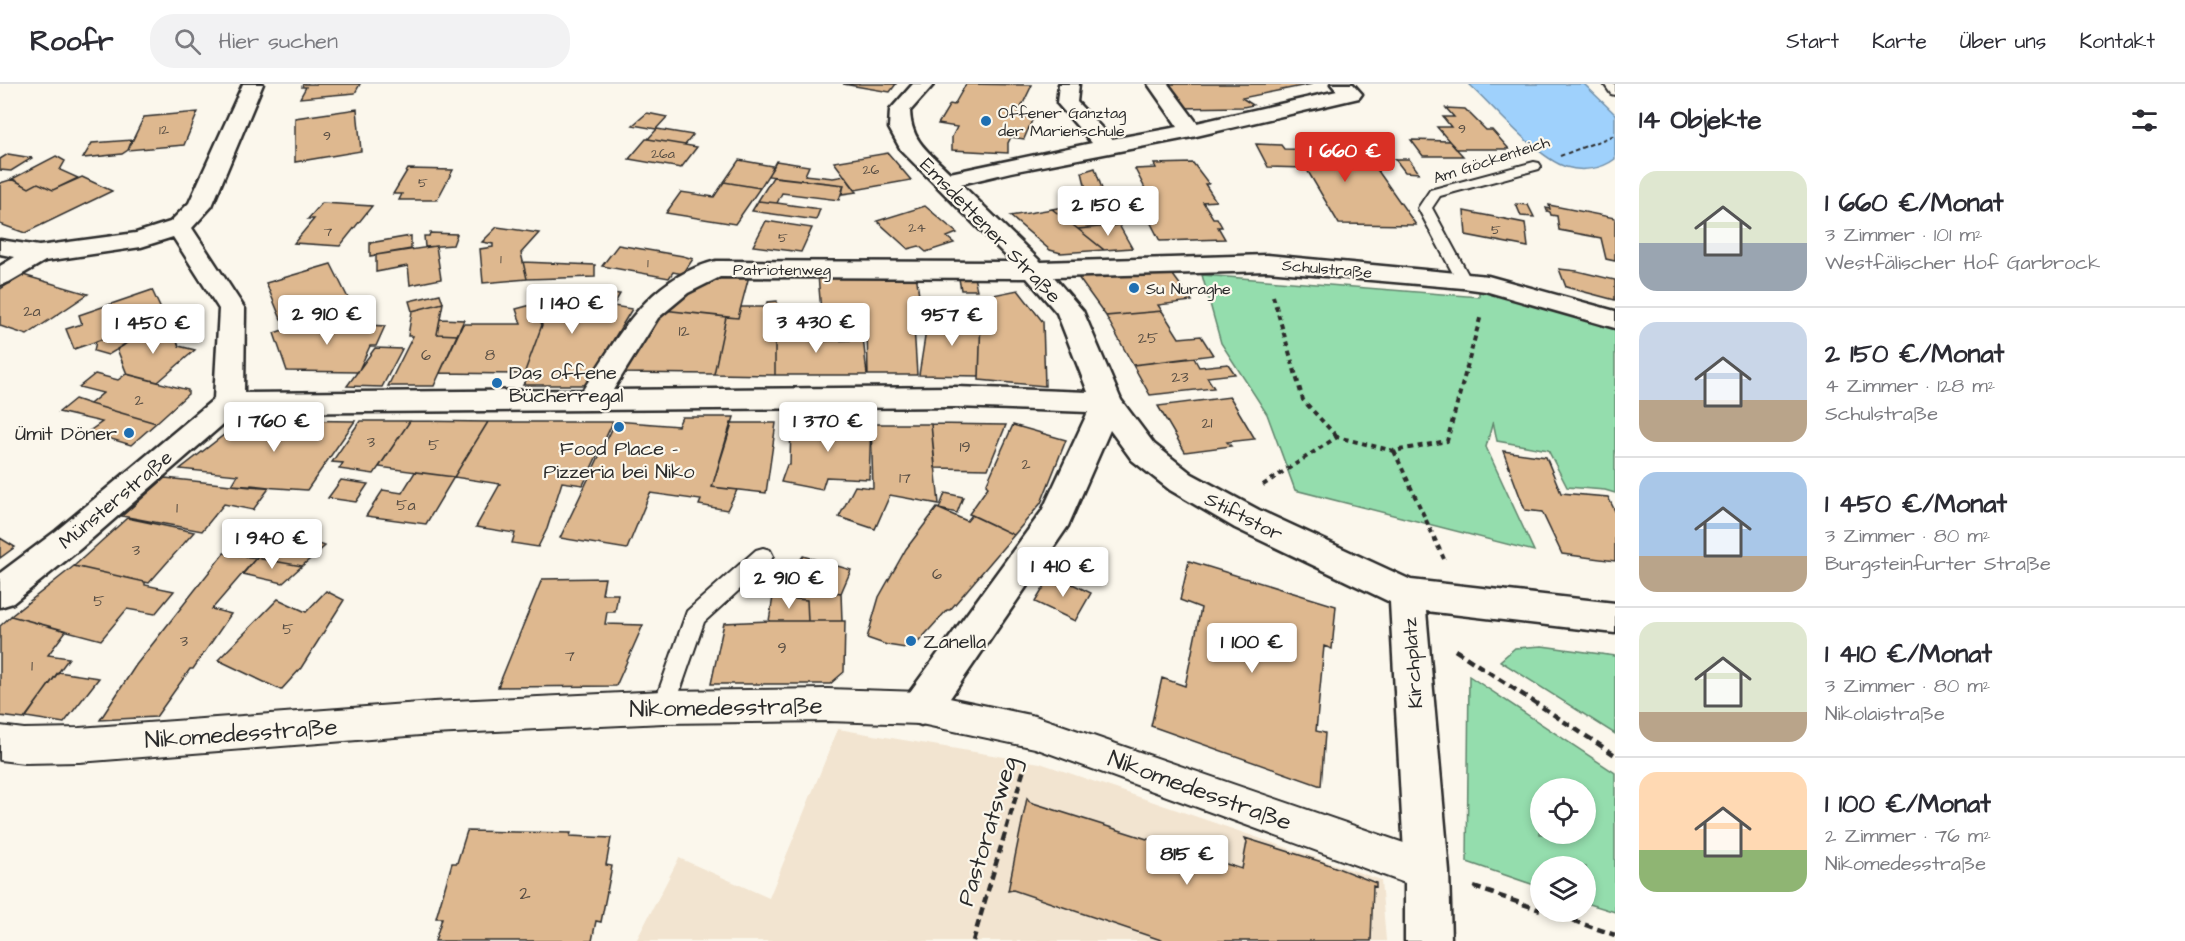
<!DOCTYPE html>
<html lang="de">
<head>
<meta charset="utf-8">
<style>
  body { margin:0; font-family:"Architects Daughter",sans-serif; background:#f2f2f3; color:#2b2b33; height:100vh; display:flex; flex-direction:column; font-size:22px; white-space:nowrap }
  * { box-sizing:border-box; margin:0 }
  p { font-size:20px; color:#7c7c81 }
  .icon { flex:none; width:33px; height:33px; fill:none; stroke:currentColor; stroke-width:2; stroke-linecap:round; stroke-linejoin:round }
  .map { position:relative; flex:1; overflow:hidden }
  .details { display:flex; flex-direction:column; background:#fff; width:570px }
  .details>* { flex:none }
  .fabs { position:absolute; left:1530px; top:694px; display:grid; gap:12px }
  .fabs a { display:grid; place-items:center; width:66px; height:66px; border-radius:50%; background:#fff; box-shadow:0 3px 9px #0003; font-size:30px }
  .price { position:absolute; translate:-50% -51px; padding:0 14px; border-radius:6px; background:#fff; color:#222; font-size:20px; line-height:39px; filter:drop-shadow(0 2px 3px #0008) }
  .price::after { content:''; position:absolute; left:50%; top:36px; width:18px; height:14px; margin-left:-9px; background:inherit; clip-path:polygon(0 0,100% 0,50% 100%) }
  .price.on { background:#d93025; color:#fff }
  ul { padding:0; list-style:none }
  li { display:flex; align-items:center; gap:18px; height:150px; padding:0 24px }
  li+li { border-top:2px solid #e1e1e2 }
  li span { display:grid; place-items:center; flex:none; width:168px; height:120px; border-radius:18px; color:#555 }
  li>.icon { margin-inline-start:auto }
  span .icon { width:72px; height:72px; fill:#fffc; stroke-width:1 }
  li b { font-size:26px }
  h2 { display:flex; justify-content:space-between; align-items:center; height:72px; padding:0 24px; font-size:26px }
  header { display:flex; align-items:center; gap:36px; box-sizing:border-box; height:84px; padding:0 30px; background:#fff; border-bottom:2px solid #e1e1e2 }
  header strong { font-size:28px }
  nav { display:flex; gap:33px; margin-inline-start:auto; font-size:21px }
  .search { width:420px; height:54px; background:#f2f2f3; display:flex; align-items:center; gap:15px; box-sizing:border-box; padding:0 21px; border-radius:24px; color:#7c7c81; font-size:22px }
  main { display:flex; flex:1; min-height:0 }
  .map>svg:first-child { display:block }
</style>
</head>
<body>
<header>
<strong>Roofr</strong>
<div class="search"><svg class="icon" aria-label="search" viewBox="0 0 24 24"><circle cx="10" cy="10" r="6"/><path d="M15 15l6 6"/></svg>Hier suchen</div>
<nav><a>Start</a><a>Karte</a><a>Über uns</a><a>Kontakt</a></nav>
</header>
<main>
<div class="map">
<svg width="1615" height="857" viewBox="0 0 1615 857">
  <rect width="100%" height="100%" fill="#fbf7ec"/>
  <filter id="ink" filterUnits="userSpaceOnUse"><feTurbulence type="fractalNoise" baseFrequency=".0167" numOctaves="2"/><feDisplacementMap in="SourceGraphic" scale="12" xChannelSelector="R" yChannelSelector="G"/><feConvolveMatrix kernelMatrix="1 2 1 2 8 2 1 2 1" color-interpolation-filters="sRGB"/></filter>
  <g filter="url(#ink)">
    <path fill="#f2e4d0" d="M 838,645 L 1040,679 L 1381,796 L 1386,857 L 636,857 L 679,774 L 769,814 Z"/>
    <path fill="#94ddad" stroke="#60846c" stroke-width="1.5" fill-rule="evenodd" d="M 1202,191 L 1479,213 L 1479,203 L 1615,242 L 1615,409 L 1605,406 L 1567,403 L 1548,366 L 1497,357 L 1493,337 L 1486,363 L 1534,467 L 1295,406 L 1267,330 L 1221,259 Z
      M 1542,562 L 1615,572 L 1615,650 L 1500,577 L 1515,564 Z
      M 1469,592 L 1615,689 L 1615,828 L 1586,819 L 1586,783 L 1540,783 L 1540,803 L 1467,778 ZM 1540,705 L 1586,705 L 1586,750 L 1540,750 Z"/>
    <path fill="#9fd1fc" stroke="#718fa8" stroke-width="1.5" d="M 1469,0 L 1584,0 L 1615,30 L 1615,75 C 1602,85 1582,88 1566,83 C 1537,74 1493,22 1469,0 Z"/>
    <path fill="#deb88f" stroke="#2b2b2b" stroke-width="1.5" d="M 303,0 L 360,0 L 355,9 L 300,14 L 306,3 L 302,3 Z
      M 843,0 L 896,0 L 890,8 Z
      M 966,0 L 1032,1 L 1017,32 L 1033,34 L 1024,55 L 1011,53 L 1008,59 L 1008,69 L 952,66 L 952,53 L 957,43 L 938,40 L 950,20 L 954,21 Z
      M 1163,0 L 1312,0 L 1242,14 L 1253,21 L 1243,23 L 1177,24 Z
      M 1446,24 L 1465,25 L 1486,46 L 1492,46 L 1509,65 L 1456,65 L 1437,43 L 1451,43 L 1443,33 L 1454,33 Z
      M 357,25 L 361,67 L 295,78 L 295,34 Z
      M 198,28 L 184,61 L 128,66 L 144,33 Z
      M 647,29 L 667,33 L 656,45 L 633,41 Z
      M 657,45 L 693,51 L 685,61 L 648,55 Z
      M 646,55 L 648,55 L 697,63 L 681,84 L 629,75 Z
      M 132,56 L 128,66 L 122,70 L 83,74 L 92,59 Z
      M 1411,56 L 1449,57 L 1463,72 L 1423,72 Z
      M 1256,60 L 1281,61 L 1284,65 L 1376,67 L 1387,84 L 1376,84 L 1416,141 L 1339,140 L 1306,84 L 1268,83 Z
      M 888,69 L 911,96 L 855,106 L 834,78 Z
      M 8,70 L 32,74 L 11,87 L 0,86 L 0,75 Z
      M 56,72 L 65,77 L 60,86 L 78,94 L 53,106 L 38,99 L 29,104 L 12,95 Z
      M 1395,75 L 1409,75 L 1419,89 L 1405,88 Z
      M 739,76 L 772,82 L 774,82 L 760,104 L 724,98 Z
      M 776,77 L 809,82 L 805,91 L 833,94 L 845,92 L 857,108 L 842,110 L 844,101 L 768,92 Z
      M 1193,79 L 1209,100 L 1205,100 L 1216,117 L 1203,118 L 1213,134 L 1217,134 L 1222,143 L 1218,143 L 1225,155 L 1160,157 L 1140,118 L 1152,118 L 1135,85 L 1156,84 L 1154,80 Z
      M 1095,84 L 1102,105 L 1086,105 L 1082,88 Z
      M 408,85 L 453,86 L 437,116 L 399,116 L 402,110 L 393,110 Z
      M 82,93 L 112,107 L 25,149 L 0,140 L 0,99 L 13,95 L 29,104 L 38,99 L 53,106 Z
      M 773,93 L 844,101 L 839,116 L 782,109 L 777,119 L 758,117 Z
      M 724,98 L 760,104 L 735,140 L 666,129 L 681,108 L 714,113 Z
      M 1103,116 L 1119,141 L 1078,145 L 1052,125 Z
      M 758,117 L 777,119 L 820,125 L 816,136 L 752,127 Z
      M 322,119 L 372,122 L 340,162 L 294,159 L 314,135 L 308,135 Z
      M 1516,120 L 1528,121 L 1534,133 L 1521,132 Z
      M 1549,121 L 1615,134 L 1615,177 L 1606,175 L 1601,154 L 1559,146 L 1557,132 L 1551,131 L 1550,128 L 1547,127 L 1546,124 L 1550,125 Z
      M 925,122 L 957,149 L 947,153 L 954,159 L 926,168 L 919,162 L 908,165 L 877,137 Z
      M 1052,125 L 1078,145 L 1104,166 L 1061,169 L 1050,166 L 1010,132 Z
      M 1464,127 L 1525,139 L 1528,163 L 1466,151 Z
      M 766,137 L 812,144 L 801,168 L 753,162 Z
      M 1119,141 L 1132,164 L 1104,166 L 1078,145 Z
      M 497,143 L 539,149 L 521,169 L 527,195 L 483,199 L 480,165 L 493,163 L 493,160 L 482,158 Z
      M 430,149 L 457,150 L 453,161 L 425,163 L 424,152 L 429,152 Z
      M 411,152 L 411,165 L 370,172 L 370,159 Z
      M 618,161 L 683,172 L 693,175 L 683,190 L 673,188 L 669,194 L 602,182 Z
      M 436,162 L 441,195 L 410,201 L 408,182 L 376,188 L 376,171 Z
      M 523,178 L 595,181 L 595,193 L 527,195 Z
      M 331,180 L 348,214 L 281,235 L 266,199 Z
      M 1559,185 L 1577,187 L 1615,196 L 1615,216 L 1566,203 Z
      M 916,189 L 923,242 L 914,242 L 917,291 L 868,291 L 867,241 L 864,241 L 864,236 L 822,240 L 818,191 Z
      M 958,189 L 973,189 L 977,206 L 961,206 Z
      M 1075,189 L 1173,191 L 1192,217 L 1158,221 L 1162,227 L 1106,232 Z
      M 23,191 L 88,210 L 27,251 L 0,242 L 0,205 Z
      M 707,192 L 749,192 L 738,234 L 663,226 Z
      M 570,204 L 620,210 L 613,222 L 632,225 L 586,301 L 523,301 L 530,290 L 524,290 L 542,241 L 529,206 Z
      M 152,206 L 165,234 L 74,265 L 66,245 L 82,240 L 79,231 Z
      M 1018,206 L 1043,238 L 1045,302 L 979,296 L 981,232 L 966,232 L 963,217 Z
      M 440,210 L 443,219 L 412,227 L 409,217 Z
      M 777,217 L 778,225 L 821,223 L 822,240 L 775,242 L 775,291 L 714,290 L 726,233 L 738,234 L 741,223 L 766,223 L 767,218 Z
      M 443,219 L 437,250 L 457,251 L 434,302 L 388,302 L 413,252 L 408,252 L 412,227 Z
      M 535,220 L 542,241 L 524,290 L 440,289 L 463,240 L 521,240 L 516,225 Z
      M 663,226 L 726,233 L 714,290 L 619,289 Z
      M 1162,227 L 1179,254 L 1201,252 L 1213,271 L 1133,281 L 1106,232 Z
      M 343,231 L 347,240 L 385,242 L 376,262 L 370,262 L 358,288 L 287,287 L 274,249 L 307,238 L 311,247 L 332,240 L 331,235 Z
      M 981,232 L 979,292 L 919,291 L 925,253 L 922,236 Z
      M 440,235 L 464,236 L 457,251 L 437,250 Z
      M 812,241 L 813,249 L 819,253 L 820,257 L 856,256 L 856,253 L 863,253 L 867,291 L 775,291 L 775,242 Z
      M 170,242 L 179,262 L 195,266 L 158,298 L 127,290 L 117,265 L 133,255 Z
      M 124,248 L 128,258 L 123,262 L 108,271 L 94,267 L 96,257 Z
      M 375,264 L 402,265 L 382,303 L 347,302 Z
      M 1194,274 L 1199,283 L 1228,280 L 1235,290 L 1207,293 L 1214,304 L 1150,311 L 1133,281 Z
      M 95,290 L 118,296 L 126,290 L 188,306 L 188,310 L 156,339 L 90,320 L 103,309 L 79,303 Z
      M 1230,313 L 1255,355 L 1227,358 L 1231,362 L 1185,368 L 1158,322 Z
      M 75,315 L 90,320 L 156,339 L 131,361 L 88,348 L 102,338 L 59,328 Z
      M 682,333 L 734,333 L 712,403 L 737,406 L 727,426 L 699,421 L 701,416 L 650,409 L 627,465 L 560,454 L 616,337 L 678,342 Z
      M 271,336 L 355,337 L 307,406 L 232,401 L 238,391 L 180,385 L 229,347 Z
      M 360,337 L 410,337 L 374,390 L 339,385 L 343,379 L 332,378 Z
      M 410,337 L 488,338 L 454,393 L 379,383 Z
      M 488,338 L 613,338 L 583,401 L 562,398 L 547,445 L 538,463 L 512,459 L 515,449 L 476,443 L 500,400 L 454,393 Z
      M 731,339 L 776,339 L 766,409 L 712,403 Z
      M 791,339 L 871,340 L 869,395 L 826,393 L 822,406 L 781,398 L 787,381 L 790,381 Z
      M 871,340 L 931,340 L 939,420 L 890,411 L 875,445 L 839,433 L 855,402 L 873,404 Z
      M 931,340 L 1006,341 L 988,385 L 935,384 Z
      M 1013,341 L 1066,356 L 1041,419 L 1014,451 L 969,430 L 988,403 L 986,401 Z
      M 1503,367 L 1546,373 L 1561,409 L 1608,413 L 1615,427 L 1615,477 L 1562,470 L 1542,428 L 1525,426 Z
      M 415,388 L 454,393 L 426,440 L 366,432 L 383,406 L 402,409 Z
      M 165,394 L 250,403 L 251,401 L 270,403 L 253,426 L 224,420 L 202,447 L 122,432 Z
      M 341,396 L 368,400 L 356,418 L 328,414 Z
      M 945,409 L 963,413 L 957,429 L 939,425 Z
      M 937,424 L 967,437 L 972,431 L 1014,451 L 950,526 L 947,526 L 912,565 L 887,561 L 867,554 L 879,513 L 906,465 Z
      M 127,434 L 194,448 L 149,499 L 74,482 Z
      M 274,451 L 299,455 L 325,462 L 302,482 L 256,474 Z
      M 0,454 L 15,463 L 0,474 Z
      M 224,469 L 256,474 L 212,525 L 231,530 L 193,585 L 190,585 L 156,633 L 100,636 L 136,581 Z
      M 803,472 L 851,486 L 841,509 L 781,502 Z
      M 256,474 L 302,482 L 283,499 L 243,490 Z
      M 1189,477 L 1336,522 L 1332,565 L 1324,562 L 1316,647 L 1325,649 L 1321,702 L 1151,642 L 1162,594 L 1185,602 L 1201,524 L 1180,516 Z
      M 74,482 L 145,498 L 145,501 L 174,507 L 155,530 L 127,525 L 101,556 L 11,532 Z
      M 1052,490 L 1091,509 L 1075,537 L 1035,518 Z
      M 605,494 L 602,510 L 618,510 L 615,528 L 607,528 L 605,540 L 643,541 L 616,602 L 498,603 L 542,495 Z
      M 781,502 L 841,509 L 842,537 L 808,537 L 807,516 L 773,513 Z
      M 326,507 L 344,516 L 301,584 L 281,606 L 218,576 L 278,515 L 306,528 Z
      M 773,513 L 807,516 L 808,537 L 769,537 Z
      M 11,532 L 66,547 L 48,571 L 69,574 L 24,635 L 0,632 L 0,542 Z
      M 769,537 L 845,537 L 844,588 L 830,600 L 711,600 L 724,539 Z
      M 58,588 L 99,594 L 64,639 L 26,633 Z
      M 1027,714 L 1030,718 L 1242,785 L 1247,758 L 1245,754 L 1322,778 L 1376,799 L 1376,803 L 1373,802 L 1371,857 L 1164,857 L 1013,806 L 1008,807 Z
      M 467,747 L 571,749 L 570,752 L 611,754 L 606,781 L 612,782 L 601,838 L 596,837 L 592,857 L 435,857 L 442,834 L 436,834 L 452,779 L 457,779 Z"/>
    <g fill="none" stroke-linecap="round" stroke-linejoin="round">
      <g stroke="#2b2b2b" stroke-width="4">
        <path id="service" d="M 1604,0 L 1615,0 L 1615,11 L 1611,10 Z
          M 1534,78 L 1539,79 L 1541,82 L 1539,85 L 1440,112 L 1432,124 L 1471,196 L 1463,201 L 1458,199 L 1418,124 L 1430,106 Z
          M 763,464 L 770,466 L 773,472 L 770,478 L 704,538 L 672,630 L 664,633 L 656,630 L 653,623 L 687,527 L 756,466 Z"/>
      </g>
      <g stroke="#2b2b2b" stroke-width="4">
        <path id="pedestrian" d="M 827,605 L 921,608 L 1035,632 L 1427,767 L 1441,773 L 1447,787 L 1441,801 L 1427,807 L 1035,664 L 921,640 L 827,637 L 664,639 L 433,650 L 79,678 L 24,679 L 0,676 L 0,642 L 24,645 L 79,644 L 433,618 L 664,607 Z"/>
      </g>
      <g stroke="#2b2b2b" stroke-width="5">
        <path id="minor" d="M 243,0 L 263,0 L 212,122 L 192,144 L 245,225 L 244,309 L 583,306 C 620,251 646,195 716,177 L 1012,178 L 901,66 L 889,44 L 890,26 L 913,0 L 934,0 L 910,27 C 911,58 929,68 950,89 L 1092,59 L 1057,19 L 1059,0 L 1079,0 L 1077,18 L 1112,55 L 1178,43 L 1148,0 L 1168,0 L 1197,39 L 1337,7 L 1331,0 L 1353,0 L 1362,10 L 1359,14 L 1192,53 L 1011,88 L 961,100 L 1041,178 L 1267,171 L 1488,192 L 1615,227 L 1615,244 L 1485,207 L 1463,204 L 1267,187 L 1054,193 L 1083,227 L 1121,316 L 1154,360 L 1192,390 L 1259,426 L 1411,496 L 1615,519 L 1615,549 L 1426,527 L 1449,787 L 1451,857 L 1405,857 L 1405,787 L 1390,518 L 1235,444 L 1170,406 L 1132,376 L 1110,346 L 1068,442 L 935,636 L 921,641 L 907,636 L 902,624 L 907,612 L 1042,427 L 1088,328 L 956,323 L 236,329 L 80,465 L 13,519 L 0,523 L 0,489 L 56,447 L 214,315 L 219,225 L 173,153 L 141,163 L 45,177 L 9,198 L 0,201 L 0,182 L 15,173 L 0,170 L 0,156 L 39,162 L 136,149 L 170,138 L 189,119 ZM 720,193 L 1027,194 L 1057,229 L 1088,308 L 956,303 L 613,306 L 658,234 L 688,209 Z"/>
      </g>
      <path stroke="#2b2b2b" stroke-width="2" stroke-dasharray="4.5 3" stroke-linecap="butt" d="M 1560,72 L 1615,51"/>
      <path stroke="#2b2b2b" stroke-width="4" stroke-dasharray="5 4.5" stroke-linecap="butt" d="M 1273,212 L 1303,316 L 1337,353
        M 1394,367 L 1444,475
        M 1263,401 L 1337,353 L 1394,367 L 1447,357 L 1481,231"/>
      <path stroke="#2b2b2b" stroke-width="4.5" stroke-dasharray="8 5" stroke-linecap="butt" d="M 1455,566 L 1615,671
        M 1474,803 L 1540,826
        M 1548,828 L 1615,851
        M 973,857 L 1024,685"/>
      <use href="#service" fill="#fbf7ec" fill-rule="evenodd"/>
      <use href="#pedestrian" fill="#fbf7ec" fill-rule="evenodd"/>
      <use href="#minor" fill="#fbf7ec" fill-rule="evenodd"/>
    </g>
  </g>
  <g fill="#1f6fb2" stroke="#fbf7ec" stroke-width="2">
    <circle cx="986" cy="37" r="6"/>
    <circle cx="1134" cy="204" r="6"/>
    <circle cx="497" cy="299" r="6"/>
    <circle cx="619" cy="343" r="6"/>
    <circle cx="129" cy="349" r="6"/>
    <circle cx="911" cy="557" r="6"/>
  </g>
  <g text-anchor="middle" stroke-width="4.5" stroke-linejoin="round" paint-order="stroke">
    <g font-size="14" fill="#584e44">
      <text x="1462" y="49">9</text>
      <text x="164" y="50">12</text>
      <text x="327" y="56">9</text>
      <text x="663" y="74">26a</text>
      <text x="871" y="90">26</text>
      <text x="423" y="103">5</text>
      <text x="917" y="148">24</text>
      <text x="1496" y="150">5</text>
      <text x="328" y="152">7</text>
      <text x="783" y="158">5</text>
      <text x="501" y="179">1</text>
      <text x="648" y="183">1</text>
    </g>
    <g font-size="16" fill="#2b2b2b" stroke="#fbf7ec" text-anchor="start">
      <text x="998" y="34">Offener Ganztag<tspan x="998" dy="18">der Marienschule</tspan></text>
      <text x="1146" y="210">Su Nuraghe</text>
    </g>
    <g font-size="16" fill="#2b2b2b" stroke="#fbf7ec">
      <text transform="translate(1491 75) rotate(-18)" y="6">Am Göckenteich</text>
      <text transform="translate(1327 184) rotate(5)" y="6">Schulstraße</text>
      <text x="782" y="191">Patriotenweg</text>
    </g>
    <g font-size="16" fill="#584e44">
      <text x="32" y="232">2a</text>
      <text x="684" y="252">12</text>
      <text x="1148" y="259">25</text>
      <text x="426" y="276">6</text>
      <text x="490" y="276">8</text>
      <text x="1180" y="298">23</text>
      <text x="139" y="321">2</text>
      <text x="1207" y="344">21</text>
      <text x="371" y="363">3</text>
      <text x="434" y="366">5</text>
      <text x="965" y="368">19</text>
      <text x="1026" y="385">2</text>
      <text x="905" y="399">17</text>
      <text x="406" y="426">5a</text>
      <text x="177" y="429">1</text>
      <text x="136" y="471">3</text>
      <text x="937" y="495">6</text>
      <text x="99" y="522">5</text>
      <text x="288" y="550">5</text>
      <text x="184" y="562">3</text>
      <text x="782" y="569">9</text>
      <text x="570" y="577">7</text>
      <text x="32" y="587">1</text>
    </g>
    <g font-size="20" fill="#2b2b2b" stroke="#fbf7ec">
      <text transform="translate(991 146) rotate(46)" y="7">Emsdettener Straße</text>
      <text transform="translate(115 415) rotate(-40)" y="7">Münsterstraße</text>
      <text transform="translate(1244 432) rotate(27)" y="7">Stiftstor</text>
      <text transform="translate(1412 579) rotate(-94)" y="7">Kirchplatz</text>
    </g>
    <g font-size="20" fill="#2b2b2b" stroke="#fbf7ec" text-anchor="start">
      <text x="509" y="295">Das offene<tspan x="509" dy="23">Bücherregal</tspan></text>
      <text x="117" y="356" text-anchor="end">Ümit Döner</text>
      <text x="619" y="371" text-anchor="middle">Food Place -<tspan x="619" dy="23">Pizzeria bei Niko</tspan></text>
      <text x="923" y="564">Zanella</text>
    </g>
    <g font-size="20" fill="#584e44">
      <text x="525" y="815">2</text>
    </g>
    <g font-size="24" fill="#2b2b2b" stroke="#fbf7ec">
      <text transform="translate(726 623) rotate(-1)" y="8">Nikomedesstraße</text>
      <text transform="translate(241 649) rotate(-4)" y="8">Nikomedesstraße</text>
      <text transform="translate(1200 706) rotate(20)" y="8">Nikomedesstraße</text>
      <text transform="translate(987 747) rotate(-73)" y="8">Pastoratsweg</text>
    </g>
  </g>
</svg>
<div class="fabs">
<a><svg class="icon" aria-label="locate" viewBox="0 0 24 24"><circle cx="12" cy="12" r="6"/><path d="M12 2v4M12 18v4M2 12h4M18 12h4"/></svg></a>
<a><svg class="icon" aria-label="layers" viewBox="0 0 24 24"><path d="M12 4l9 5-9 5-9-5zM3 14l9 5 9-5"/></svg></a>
</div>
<b class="price on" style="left:1345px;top:99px">1 660 €</b>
<b class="price" style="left:1108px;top:153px">2 150 €</b>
<b class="price" style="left:572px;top:251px">1 140 €</b>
<b class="price" style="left:327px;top:262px">2 910 €</b>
<b class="price" style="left:952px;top:263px">957 €</b>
<b class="price" style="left:816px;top:270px">3 430 €</b>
<b class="price" style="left:153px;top:271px">1 450 €</b>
<b class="price" style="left:274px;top:369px">1 760 €</b>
<b class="price" style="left:828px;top:369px">1 370 €</b>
<b class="price" style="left:272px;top:486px">1 940 €</b>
<b class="price" style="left:1063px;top:514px">1 410 €</b>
<b class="price" style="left:789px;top:526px">2 910 €</b>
<b class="price" style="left:1252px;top:590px">1 100 €</b>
<b class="price" style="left:1187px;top:802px">815 €</b>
</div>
<section class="details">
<h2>14 Objekte<svg class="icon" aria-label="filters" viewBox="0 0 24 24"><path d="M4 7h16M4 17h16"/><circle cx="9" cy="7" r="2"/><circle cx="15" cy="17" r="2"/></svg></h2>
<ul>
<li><span style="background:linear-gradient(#dfe7d0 60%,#9aa5b1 0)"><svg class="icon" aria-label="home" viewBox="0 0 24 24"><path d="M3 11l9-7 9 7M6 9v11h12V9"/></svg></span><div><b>1 660 €/Monat</b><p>3 Zimmer · 101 m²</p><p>Westfälischer Hof Garbrock</p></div></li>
<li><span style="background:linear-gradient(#c9d6e8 65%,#b9a48a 0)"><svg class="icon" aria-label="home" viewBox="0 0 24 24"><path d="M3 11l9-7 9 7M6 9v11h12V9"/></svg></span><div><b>2 150 €/Monat</b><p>4 Zimmer · 128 m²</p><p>Schulstraße</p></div></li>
<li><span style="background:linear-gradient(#a9c7e8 70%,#b9a48a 0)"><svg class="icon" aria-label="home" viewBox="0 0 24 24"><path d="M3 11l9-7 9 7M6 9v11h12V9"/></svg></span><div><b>1 450 €/Monat</b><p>3 Zimmer · 80 m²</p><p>Burgsteinfurter Straße</p></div></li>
<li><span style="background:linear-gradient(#dfe7d0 75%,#b9a48a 0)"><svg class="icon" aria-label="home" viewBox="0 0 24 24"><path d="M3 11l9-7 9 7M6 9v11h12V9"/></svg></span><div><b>1 410 €/Monat</b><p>3 Zimmer · 80 m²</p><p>Nikolaistraße</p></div></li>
<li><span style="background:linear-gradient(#ffd9b3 65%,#8fb573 0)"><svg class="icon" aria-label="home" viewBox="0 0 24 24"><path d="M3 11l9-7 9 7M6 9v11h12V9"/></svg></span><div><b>1 100 €/Monat</b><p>2 Zimmer · 76 m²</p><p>Nikomedesstraße</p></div></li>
</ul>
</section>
</main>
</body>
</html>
